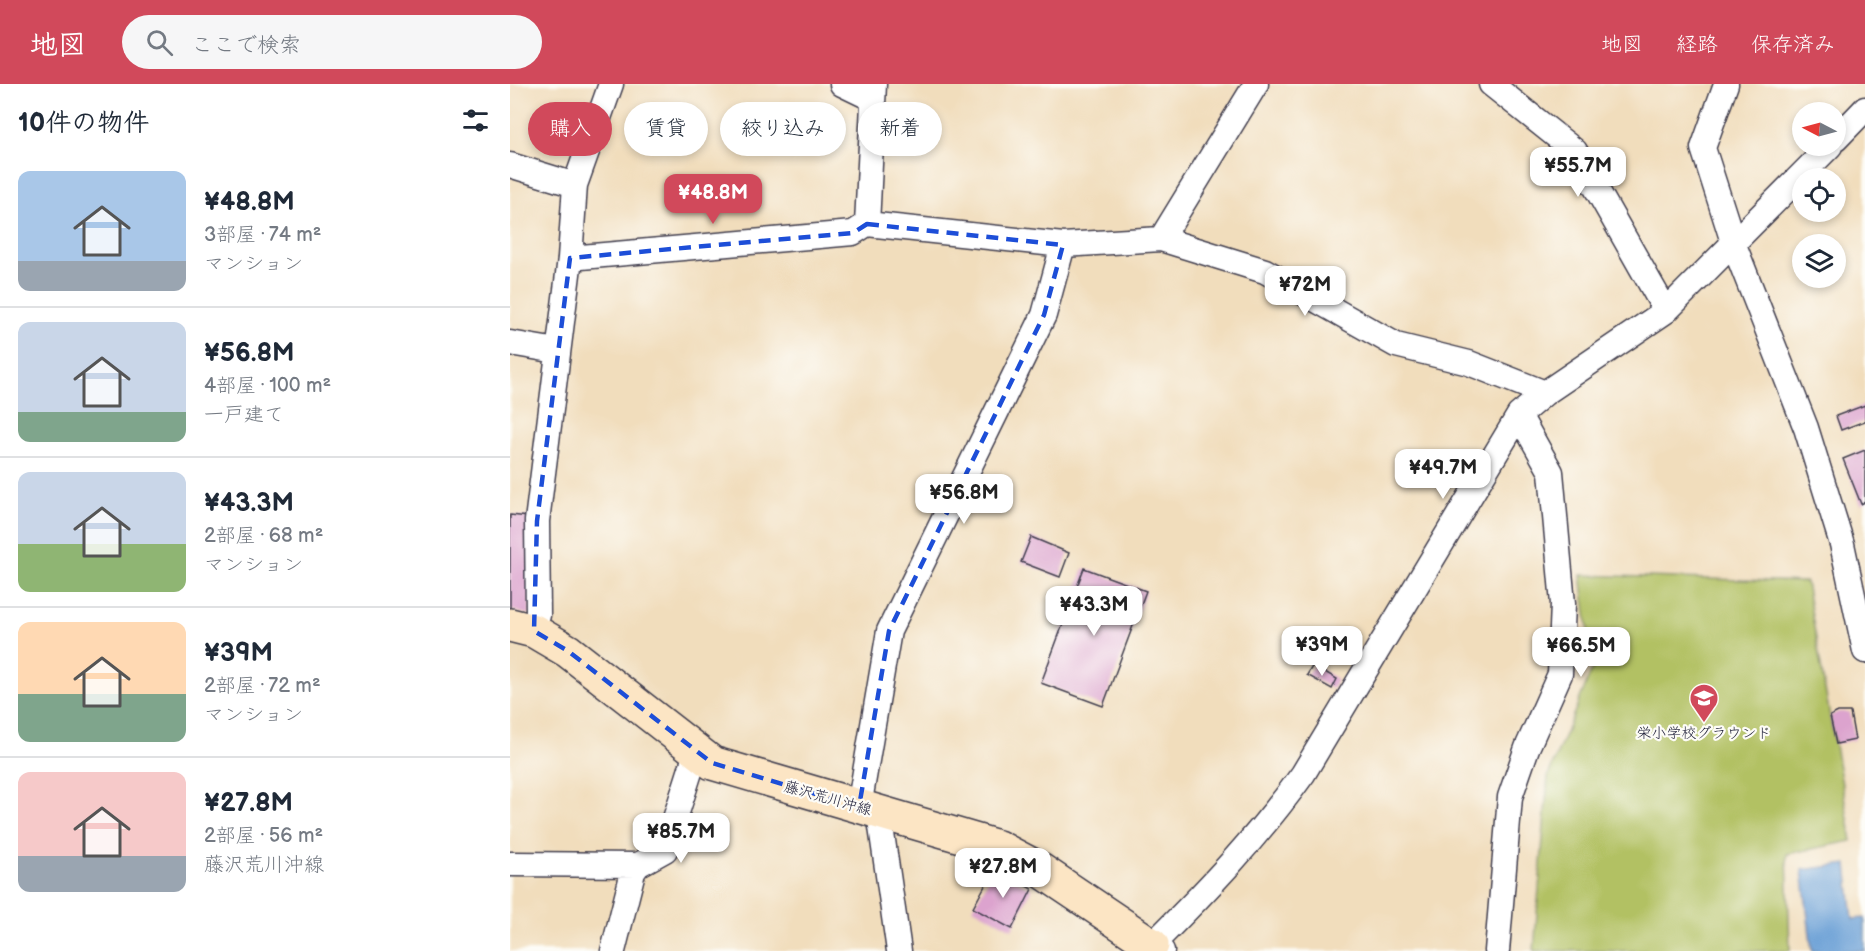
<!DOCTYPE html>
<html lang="ja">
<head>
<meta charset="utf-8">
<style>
  body { margin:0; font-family:"Balsamiq Sans","Klee One",sans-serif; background:#f6f6f7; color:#1f2937; height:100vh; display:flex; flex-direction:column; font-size:22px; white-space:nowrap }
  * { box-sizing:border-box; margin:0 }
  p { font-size:20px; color:#747a83 }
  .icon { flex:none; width:33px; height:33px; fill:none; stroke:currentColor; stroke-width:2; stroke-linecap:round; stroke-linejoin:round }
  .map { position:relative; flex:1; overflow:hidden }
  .side { display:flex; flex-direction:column; background:#fff; width:510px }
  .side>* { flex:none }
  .banner { position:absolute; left:18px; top:18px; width:570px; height:54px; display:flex; gap:12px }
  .needle { width:39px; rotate:276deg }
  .buttons { position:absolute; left:1282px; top:18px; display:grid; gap:12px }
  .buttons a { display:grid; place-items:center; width:54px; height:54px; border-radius:50%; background:#fff; box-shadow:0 3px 9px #0003; font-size:30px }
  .price { position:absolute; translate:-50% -51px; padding:0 14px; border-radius:12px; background:#fff; color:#222; font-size:20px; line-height:39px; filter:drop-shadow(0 2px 3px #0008) }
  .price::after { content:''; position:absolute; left:50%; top:36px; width:18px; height:14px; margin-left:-9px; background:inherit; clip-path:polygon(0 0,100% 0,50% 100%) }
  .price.active { background:#d1495b; color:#fff }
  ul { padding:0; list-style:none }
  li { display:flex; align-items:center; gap:18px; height:150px; padding:0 18px }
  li+li { border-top:2px solid #e0e1e3 }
  li span { display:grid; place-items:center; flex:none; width:168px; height:120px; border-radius:12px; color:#555 }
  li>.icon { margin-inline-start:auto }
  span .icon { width:72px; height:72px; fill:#fffc; stroke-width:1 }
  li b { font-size:26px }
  h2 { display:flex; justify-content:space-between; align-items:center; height:72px; padding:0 18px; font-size:26px }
  .pill { padding:0 21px; border-radius:27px; background:#fff; box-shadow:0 3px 9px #0003; font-size:21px; line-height:54px }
  .pill.active { background:#d1495b; color:#fff }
  header { display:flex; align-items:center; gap:36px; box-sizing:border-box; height:84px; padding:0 30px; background:#d1495b; color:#fff }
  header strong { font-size:28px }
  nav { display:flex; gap:33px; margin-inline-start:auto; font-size:21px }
  .search { width:420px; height:54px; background:#f6f6f7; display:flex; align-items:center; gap:15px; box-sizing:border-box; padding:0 21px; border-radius:33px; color:#747a83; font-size:22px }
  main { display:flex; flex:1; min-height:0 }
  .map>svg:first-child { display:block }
</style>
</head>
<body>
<header>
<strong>地図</strong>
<div class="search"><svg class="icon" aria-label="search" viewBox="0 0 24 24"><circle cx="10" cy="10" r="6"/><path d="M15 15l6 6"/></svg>ここで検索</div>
<nav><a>地図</a><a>経路</a><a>保存済み</a></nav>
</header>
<main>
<section class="side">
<h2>10件の物件<svg class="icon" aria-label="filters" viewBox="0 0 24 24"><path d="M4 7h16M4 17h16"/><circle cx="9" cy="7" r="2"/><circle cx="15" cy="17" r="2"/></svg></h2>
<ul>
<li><span style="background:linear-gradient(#a9c7e8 75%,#9aa5b1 0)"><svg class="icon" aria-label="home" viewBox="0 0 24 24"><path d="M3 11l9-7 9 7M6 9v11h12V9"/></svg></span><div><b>¥48.8M</b><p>3部屋 · 74 m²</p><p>マンション</p></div></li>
<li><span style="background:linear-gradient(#c9d6e8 75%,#7fa58c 0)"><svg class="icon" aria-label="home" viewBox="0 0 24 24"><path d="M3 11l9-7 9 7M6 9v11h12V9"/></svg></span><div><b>¥56.8M</b><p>4部屋 · 100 m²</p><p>一戸建て</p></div></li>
<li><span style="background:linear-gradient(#c9d6e8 60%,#8fb573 0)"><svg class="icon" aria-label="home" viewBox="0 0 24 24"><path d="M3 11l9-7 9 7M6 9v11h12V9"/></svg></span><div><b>¥43.3M</b><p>2部屋 · 68 m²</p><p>マンション</p></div></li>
<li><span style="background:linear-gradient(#ffd9b3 60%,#7fa58c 0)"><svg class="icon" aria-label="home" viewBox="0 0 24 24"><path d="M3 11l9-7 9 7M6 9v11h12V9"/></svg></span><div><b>¥39M</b><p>2部屋 · 72 m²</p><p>マンション</p></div></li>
<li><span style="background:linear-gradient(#f6c9c9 70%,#9aa5b1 0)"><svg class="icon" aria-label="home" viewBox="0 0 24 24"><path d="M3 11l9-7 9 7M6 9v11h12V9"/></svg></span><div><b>¥27.8M</b><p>2部屋 · 56 m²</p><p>藤沢荒川沖線</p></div></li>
</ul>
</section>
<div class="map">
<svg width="1355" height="867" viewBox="0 0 1355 867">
  <rect width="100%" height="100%" fill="#fdfcf7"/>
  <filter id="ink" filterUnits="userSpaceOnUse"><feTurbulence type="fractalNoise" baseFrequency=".0167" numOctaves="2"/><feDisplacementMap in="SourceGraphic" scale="12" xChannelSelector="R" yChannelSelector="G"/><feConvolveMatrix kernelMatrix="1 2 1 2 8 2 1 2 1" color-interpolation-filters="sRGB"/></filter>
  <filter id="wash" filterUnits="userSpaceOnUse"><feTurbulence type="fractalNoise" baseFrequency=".008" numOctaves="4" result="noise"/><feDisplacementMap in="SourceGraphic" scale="24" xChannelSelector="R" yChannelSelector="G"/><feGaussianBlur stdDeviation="1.35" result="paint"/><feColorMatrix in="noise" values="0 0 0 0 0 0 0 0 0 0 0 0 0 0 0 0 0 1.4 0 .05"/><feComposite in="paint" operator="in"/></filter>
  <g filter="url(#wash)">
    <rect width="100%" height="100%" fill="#f1ddbc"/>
    <path fill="#b2c164" stroke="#6a7250" stroke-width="1.5" d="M 1071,491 L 1296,498 L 1342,757 L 1277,770 L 1280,867 L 1024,867 L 1038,692 L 1083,583 Z"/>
    <path fill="#689ed5" stroke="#456088" stroke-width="1.5" d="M 1337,780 L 1343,835 L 1355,834 L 1355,867 L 1302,867 L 1292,786 Z"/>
    <g id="blocks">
      <path fill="#dca3ce" d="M 1355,321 L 1355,337 L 1331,346 L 1326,332 Z
        M 1355,366 L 1355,418 L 1351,420 L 1333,375 Z
        M 0,431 L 19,433 L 20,531 L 0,526 Z
        M 521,453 L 559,469 L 550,493 L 511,478 Z
        M 574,484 L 636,507 L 593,622 L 531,599 Z
        M 803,581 L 827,595 L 822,605 L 797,591 Z
        M 1328,628 L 1340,628 L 1345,656 L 1326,660 L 1320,632 Z
        M 484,785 L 522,805 L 502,845 L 463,824 Z"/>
    </g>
  </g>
  <g filter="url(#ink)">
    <use href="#blocks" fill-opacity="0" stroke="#413e4e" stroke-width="1.5"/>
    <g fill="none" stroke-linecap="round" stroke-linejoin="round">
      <g stroke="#413e4e" stroke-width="27">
        <path id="minor" d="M 332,0 L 361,14
          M 981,0 L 1065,67 L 1156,227
          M 1216,0 L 1193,64 L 1224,161 L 1296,344 L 1332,460 L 1355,567
          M 1326,55 L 1355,25
          M 0,81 L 65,101
          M 357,140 L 364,0
          M 651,155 L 746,0
          M 60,174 L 343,149 L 357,140 L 553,161 L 651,155 L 755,187 L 886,261 L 959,279 L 1035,309
          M 0,259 L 47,267
          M 24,547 L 28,531 L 27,437 L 60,174 L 65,101 L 101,0
          M 349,723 L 379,547 L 534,231 L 553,161
          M 369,729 L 389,867
          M 0,780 L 128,781
          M 103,867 L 123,788 L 128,781 L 155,766 L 186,669
          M 652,867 L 642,861 C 697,806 748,753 793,690 L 1009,331 L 1035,309 L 1156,227 L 1320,62
          M 987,867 L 1000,713 L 1017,664 L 1050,590 L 1053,520 L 1041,388 L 1009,331"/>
      </g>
      <g stroke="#413e4e" stroke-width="36">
        <path id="secondary" d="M 0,541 L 24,547 L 58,567 L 202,679 L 488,763 L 526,783 L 642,861 L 636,867"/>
      </g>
      <use href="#minor" stroke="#fff" stroke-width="24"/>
      <use href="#secondary" stroke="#fce5c4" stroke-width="33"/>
    </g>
  </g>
  <path fill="none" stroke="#1d4ed8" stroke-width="4.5" stroke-dasharray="12 8" stroke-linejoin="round" d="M 357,140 L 553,161 L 534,231 L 379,547 L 349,723 L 202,679 L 58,567 L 24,547 L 27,437 L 60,174 L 343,149 Z"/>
  <defs>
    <g id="school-pin" transform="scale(1.5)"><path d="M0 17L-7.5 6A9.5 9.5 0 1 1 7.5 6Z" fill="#d1495b" stroke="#fdfcf7"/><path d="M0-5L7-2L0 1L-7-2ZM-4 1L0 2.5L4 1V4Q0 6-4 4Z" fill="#fff"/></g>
  </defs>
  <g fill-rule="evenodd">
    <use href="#school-pin" x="1194" y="614"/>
  </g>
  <g text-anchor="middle" stroke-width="4.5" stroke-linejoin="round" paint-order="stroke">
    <g font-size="15" fill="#22223b" stroke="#fdfcf7">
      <text x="1194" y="654">栄小学校グラウンド</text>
    </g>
    <g font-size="15" fill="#22223b" stroke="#fdfcf7">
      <text transform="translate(318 714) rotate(16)" y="5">藤沢荒川沖線</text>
    </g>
  </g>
</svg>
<div class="buttons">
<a><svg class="needle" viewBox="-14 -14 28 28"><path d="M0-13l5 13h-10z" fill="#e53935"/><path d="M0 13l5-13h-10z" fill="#747a83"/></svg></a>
<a><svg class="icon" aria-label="locate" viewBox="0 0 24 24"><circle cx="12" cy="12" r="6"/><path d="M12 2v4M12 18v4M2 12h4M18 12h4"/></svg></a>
<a><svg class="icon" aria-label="layers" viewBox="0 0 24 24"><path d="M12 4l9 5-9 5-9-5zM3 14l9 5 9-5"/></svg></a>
</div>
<b class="price" style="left:1068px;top:114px">¥55.7M</b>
<b class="price active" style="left:203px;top:141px">¥48.8M</b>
<b class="price" style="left:795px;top:233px">¥72M</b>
<b class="price" style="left:933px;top:416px">¥49.7M</b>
<b class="price" style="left:454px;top:441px">¥56.8M</b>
<b class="price" style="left:584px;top:553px">¥43.3M</b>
<b class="price" style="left:812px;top:593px">¥39M</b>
<b class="price" style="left:1071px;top:594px">¥66.5M</b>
<b class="price" style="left:171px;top:780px">¥85.7M</b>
<b class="price" style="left:493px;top:815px">¥27.8M</b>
<div class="banner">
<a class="pill active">購入</a>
<a class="pill">賃貸</a>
<a class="pill">絞り込み</a>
<a class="pill">新着</a>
</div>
</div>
</main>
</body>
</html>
